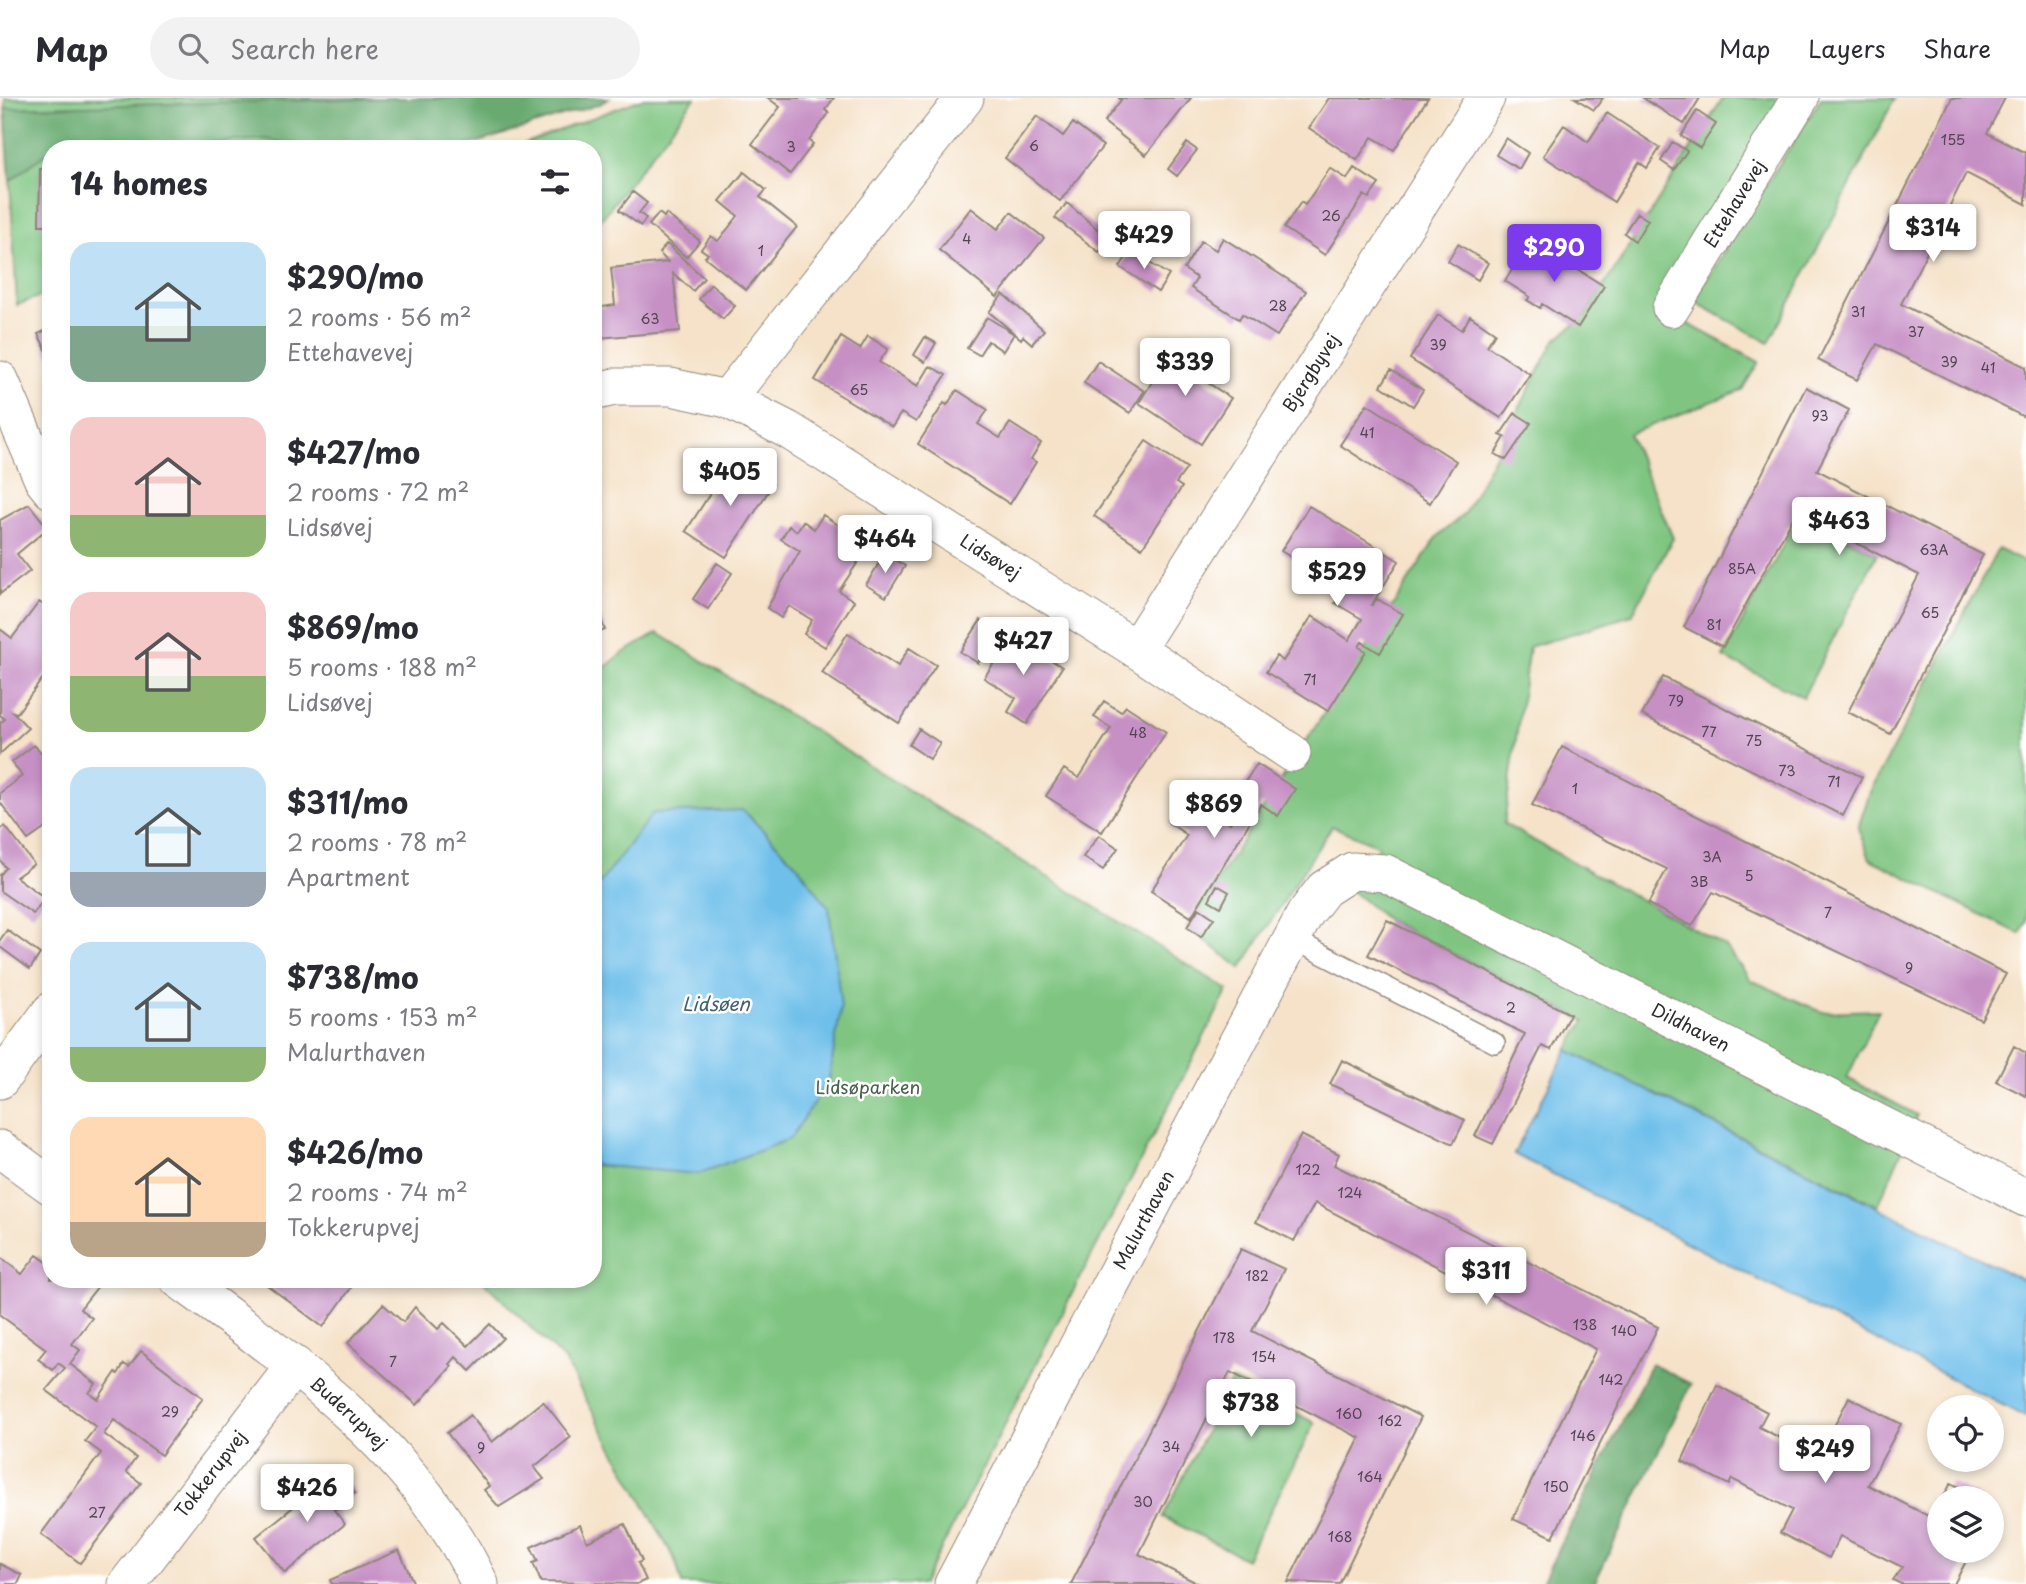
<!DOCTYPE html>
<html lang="en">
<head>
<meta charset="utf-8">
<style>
  body { margin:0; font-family:"Playpen Sans",sans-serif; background:#f2f2f3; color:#2b2b33; height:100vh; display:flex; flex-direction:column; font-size:26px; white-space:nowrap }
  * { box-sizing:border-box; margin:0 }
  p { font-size:23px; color:#7c7c81 }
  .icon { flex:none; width:38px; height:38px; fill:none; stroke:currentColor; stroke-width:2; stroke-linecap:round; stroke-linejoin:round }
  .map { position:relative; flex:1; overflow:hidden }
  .details { position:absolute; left:42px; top:42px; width:560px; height:1148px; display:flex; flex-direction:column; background:#fff; border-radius:28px; box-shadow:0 4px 10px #0003 }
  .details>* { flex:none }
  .controls { position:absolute; left:1927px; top:1297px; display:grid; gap:14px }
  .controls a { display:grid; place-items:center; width:77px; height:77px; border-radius:50%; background:#fff; box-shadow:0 4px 10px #0003; font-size:35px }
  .price { position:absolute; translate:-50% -60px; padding:0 16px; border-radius:7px; background:#fff; color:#222; font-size:23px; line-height:46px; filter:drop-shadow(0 2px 4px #0008) }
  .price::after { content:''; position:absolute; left:50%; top:42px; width:21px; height:16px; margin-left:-10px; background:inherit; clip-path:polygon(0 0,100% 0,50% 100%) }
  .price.selected { background:#7c3aed; color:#fff }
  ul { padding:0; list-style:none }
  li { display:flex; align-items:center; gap:21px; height:175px; padding:0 28px }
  li span { display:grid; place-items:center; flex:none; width:196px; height:140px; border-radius:21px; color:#555 }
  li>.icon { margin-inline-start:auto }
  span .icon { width:84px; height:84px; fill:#fffc; stroke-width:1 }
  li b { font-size:30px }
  h2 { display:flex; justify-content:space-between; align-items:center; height:84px; padding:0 28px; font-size:30px }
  header { display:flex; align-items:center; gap:42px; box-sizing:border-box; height:98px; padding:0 35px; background:#fff; border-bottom:2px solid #e1e1e2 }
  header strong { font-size:33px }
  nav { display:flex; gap:38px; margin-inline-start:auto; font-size:24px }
  .search { width:490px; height:63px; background:#f2f2f3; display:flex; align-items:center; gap:18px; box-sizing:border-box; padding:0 24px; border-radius:38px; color:#7c7c81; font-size:26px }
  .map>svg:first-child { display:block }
</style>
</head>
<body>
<header>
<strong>Map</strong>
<div class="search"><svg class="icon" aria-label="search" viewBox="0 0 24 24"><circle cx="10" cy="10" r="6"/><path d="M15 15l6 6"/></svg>Search here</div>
<nav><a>Map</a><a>Layers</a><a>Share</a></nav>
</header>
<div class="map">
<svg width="2026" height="1486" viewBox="0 0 2026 1486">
  <rect width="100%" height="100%" fill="#fff"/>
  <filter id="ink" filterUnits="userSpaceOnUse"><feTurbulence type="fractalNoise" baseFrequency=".0143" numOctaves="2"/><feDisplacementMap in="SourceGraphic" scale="14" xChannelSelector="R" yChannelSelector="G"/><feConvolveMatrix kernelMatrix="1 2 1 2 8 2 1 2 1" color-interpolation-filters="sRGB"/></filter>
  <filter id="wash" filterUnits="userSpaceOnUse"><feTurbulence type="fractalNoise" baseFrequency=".00686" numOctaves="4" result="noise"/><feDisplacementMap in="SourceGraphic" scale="28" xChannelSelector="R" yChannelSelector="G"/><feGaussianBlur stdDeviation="1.57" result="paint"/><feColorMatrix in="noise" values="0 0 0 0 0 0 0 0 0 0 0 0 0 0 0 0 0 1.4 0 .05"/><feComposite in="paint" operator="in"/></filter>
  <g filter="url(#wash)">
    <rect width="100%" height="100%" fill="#f5e2c8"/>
    <path fill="#7fc581" stroke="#557856" stroke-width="2" d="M 5,0 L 403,0 L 5,10 Z
      M 644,0 L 695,0 L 593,132 L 593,51 L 511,51 Z
      M 1723,0 L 1788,0 L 1660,211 L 1759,264 L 1742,292 L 1629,336 L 1673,440 L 1632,517 L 1529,549 L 1504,726 L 1725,848 L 1751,882 L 1822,914 L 1879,912 L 1847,980 L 1917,1017 L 1878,1108 L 1567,952 L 1585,923 L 1387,822 L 1352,793 L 1379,748 L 1332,728 L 1241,870 L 1187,829 L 1437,439 L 1464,416 L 1555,242 L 1585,218 Z
      M 1821,0 L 1895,0 L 1769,245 L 1693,203 Z
      M 264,41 L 318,51 L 118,51 Z
      M 51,55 L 51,194 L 17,207 L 10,83 L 45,56 Z
      M 1800,416 L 1877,456 L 1803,599 L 1723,559 Z
      M 1998,451 L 2026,465 L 2026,825 L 2020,836 L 1870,761 L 1858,730 L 1870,694 Z
      M 658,535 L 1228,892 L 923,1486 L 682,1486 L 676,1464 L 564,1262 L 481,1181 L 593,1181 L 593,579 L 623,555 Z
      M 1232,1282 L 1315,1325 L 1246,1461 L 1163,1419 Z"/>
    <path fill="#67aa6f" stroke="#496a4d" stroke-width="2" d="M 403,0 L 609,0 L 600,6 L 457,51 L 318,51 L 264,41 L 118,51 L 51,51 L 51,55 L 45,56 L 10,83 L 5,10 Z
      M 1651,1266 L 1691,1286 L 1594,1486 L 1541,1486 Z"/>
    <path fill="#6ebfea" stroke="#4c758a" stroke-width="2" d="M 743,712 L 797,767 L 829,810 L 841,909 L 829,982 L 790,1041 L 698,1076 L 593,1067 L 593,794 L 653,715 Z
      M 1567,952 L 2026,1184 L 2026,1319 L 1514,1056 Z"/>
    <g id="blocks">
      <path fill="#c690c5" d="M 768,0 L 834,0 L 825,12 L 829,15 L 809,43 L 813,46 L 790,76 L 752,46 L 780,9 Z
        M 1119,0 L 1191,0 L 1146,57 L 1104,24 L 1121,2 Z
        M 1329,0 L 1428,0 L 1394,52 L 1372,39 L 1357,62 L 1309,30 Z
        M 1575,0 L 1603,0 L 1594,12 Z
        M 1643,0 L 1700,0 L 1684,26 Z
        M 1952,0 L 2005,0 L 1987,35 L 2026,55 L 2026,106 L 1966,75 L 1901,206 L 2026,269 L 2026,320 L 1877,246 L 1857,282 L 1818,262 Z
        M 1697,13 L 1716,26 L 1700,50 L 1681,38 Z
        M 1607,15 L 1660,50 L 1647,70 L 1639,64 L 1614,104 L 1543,58 L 1564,27 L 1588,44 Z
        M 1037,18 L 1063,38 L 1073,25 L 1103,48 L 1060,103 L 1005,60 Z
        M 1506,40 L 1528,55 L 1519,71 L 1496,57 Z
        M 1673,44 L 1687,53 L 1674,72 L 1661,63 Z
        M 1187,45 L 1197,52 L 1177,78 L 1168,71 Z
        M 1330,70 L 1347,81 L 1354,70 L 1379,86 L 1369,100 L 1364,97 L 1325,157 L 1284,130 L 1301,104 L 1305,107 Z
        M 40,71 L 51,71 L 51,127 L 39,127 Z
        M 744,74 L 766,92 L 760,99 L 797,129 L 746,192 L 705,159 L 708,156 L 701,151 L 711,138 L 718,143 L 738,118 L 720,103 Z
        M 633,94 L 647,105 L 639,115 L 646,120 L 641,128 L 619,112 Z
        M 1067,105 L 1109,141 L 1099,154 L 1055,120 Z
        M 971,110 L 998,131 L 1011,114 L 1044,140 L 997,199 L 939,152 Z
        M 659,115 L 664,119 L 666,116 L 700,143 L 686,159 L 649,127 Z
        M 1637,115 L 1648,122 L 1635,143 L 1624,135 Z
        M 1223,140 L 1306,193 L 1277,238 L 1242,216 L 1239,221 L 1191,190 L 1197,180 L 1184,171 L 1201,143 L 1216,152 Z
        M 1530,142 L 1604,188 L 1578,229 L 1542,206 L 1540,210 L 1527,202 L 1530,199 L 1505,183 Z
        M 667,146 L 704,180 L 693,193 L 673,175 L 680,233 L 598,240 L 595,210 L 615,207 L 611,170 L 668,164 L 659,155 Z
        M 1458,146 L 1488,165 L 1478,182 L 1448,163 Z
        M 1130,153 L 1169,177 L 1158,194 L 1120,169 Z
        M 711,186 L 735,208 L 723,221 L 699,201 Z
        M 1003,196 L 1044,232 L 1032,246 L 1023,238 L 1021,241 L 989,214 Z
        M 1438,217 L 1462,232 L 1470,218 L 1495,235 L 1487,248 L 1530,276 L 1501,320 L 1410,261 Z
        M 987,219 L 1014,236 L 1003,253 L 988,243 L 979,257 L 967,250 Z
        M 51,230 L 51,261 L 38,236 Z
        M 868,238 L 888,251 L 879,264 L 918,288 L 930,268 L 946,277 L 916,324 L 901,315 L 892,329 L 815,282 L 841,239 L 860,251 Z
        M 925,239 L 936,245 L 925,264 L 914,257 Z
        M 1163,259 L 1186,271 L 1192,261 L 1208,271 L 1202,281 L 1231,300 L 1201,346 L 1139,305 L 1152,284 L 1148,281 Z
        M 1098,263 L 1144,293 L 1130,315 L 1084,285 Z
        M 1391,272 L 1423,292 L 1413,308 L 1381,288 Z
        M 1806,289 L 1849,312 L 1817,372 L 1983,457 L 1890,636 L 1848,614 L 1919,477 L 1796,414 L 1723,549 L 1684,529 Z
        M 957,292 L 988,312 L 978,326 L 1000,340 L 1010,325 L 1041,345 L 1031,361 L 1036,364 L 1010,406 L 918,346 L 944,305 L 947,307 Z
        M 1367,306 L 1456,363 L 1430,405 L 1340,347 Z
        M 1515,315 L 1531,325 L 1506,362 L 1495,356 L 1505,339 L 1500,337 Z
        M 1146,343 L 1187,370 L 1176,385 L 1182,389 L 1142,450 L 1094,418 Z
        M 733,360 L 773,386 L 726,459 L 686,433 Z
        M 29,406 L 48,430 L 17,456 L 30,473 L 0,496 L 0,422 Z
        M 1309,408 L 1399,463 L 1371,508 L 1377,501 L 1403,516 L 1380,555 L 1362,544 L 1359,549 L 1366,553 L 1328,613 L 1266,574 L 1276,558 L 1283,563 L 1312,518 L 1349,542 L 1362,521 L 1335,505 L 1344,492 L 1281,453 Z
        M 823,417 L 869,447 L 839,493 L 854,503 L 825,549 L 804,536 L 812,522 L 789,508 L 781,520 L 767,510 L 800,453 L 781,441 L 789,428 L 797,433 L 803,423 L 814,431 Z
        M 885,455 L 905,468 L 886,499 L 866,487 Z
        M 717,465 L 732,475 L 708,511 L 693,501 Z
        M 39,504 L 51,512 L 51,569 L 17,615 L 13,614 L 28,630 L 0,656 L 0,625 L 5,621 L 0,617 L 0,531 L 12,540 Z
        M 597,512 L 605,532 L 593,537 L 593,513 Z
        M 981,522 L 998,533 L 978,565 L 960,554 Z
        M 848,535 L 898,568 L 909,550 L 936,567 L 899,625 L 822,575 Z
        M 1012,537 L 1062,569 L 1027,626 L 1008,614 L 1016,600 L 984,580 Z
        M 1663,579 L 1862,679 L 1843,718 L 1642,617 Z
        M 1104,603 L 1121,614 L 1126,608 L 1166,634 L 1102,734 L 1046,698 L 1064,671 L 1079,680 L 1111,630 L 1094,619 Z
        M 919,631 L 940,645 L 930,661 L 909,647 Z
        M 34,647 L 51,665 L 51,726 L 28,742 L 0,704 L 0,695 L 22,678 L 12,664 Z
        M 1562,649 L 2006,876 L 1981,922 L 1713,794 L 1692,828 L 1648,806 L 1667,771 L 1532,707 Z
        M 1257,666 L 1295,691 L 1278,718 L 1261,706 L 1191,819 L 1151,793 L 1187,737 L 1169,725 L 1186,699 L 1230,725 L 1248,698 L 1239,693 Z
        M 5,728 L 34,766 L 16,779 L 45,800 L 33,816 L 0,793 L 0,777 L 6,770 L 0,762 L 0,732 Z
        M 1099,737 L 1118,750 L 1103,772 L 1083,759 Z
        M 1217,787 L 1229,794 L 1221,809 L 1209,802 Z
        M 1199,810 L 1214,820 L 1201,839 L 1187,829 Z
        M 1387,822 L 1570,916 L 1551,952 L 1542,948 L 1493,1046 L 1475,1038 L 1525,936 L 1368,857 Z
        M 7,832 L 40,856 L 30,871 L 0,849 L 0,842 Z
        M 2014,948 L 2026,955 L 2026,998 L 1996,983 Z
        M 1342,962 L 1465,1022 L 1453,1046 L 1330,986 Z
        M 1301,1037 L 1339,1056 L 1334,1067 L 1658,1229 L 1553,1439 L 1513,1421 L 1596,1251 L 1315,1105 L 1294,1143 L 1256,1124 Z
        M 1241,1151 L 1284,1171 L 1252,1233 L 1421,1319 L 1339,1486 L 1288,1484 L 1360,1340 L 1230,1274 L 1139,1456 L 1199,1486 L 1071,1486 Z
        M 37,1157 L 51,1167 L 51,1181 L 88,1181 L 98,1188 L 80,1211 L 92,1220 L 72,1246 L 80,1252 L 70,1266 L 96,1286 L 89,1295 L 98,1301 L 116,1274 L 118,1276 L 124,1266 L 129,1269 L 141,1253 L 203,1300 L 161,1357 L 114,1322 L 104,1336 L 136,1360 L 126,1374 L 141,1385 L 80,1465 L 41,1436 L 101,1355 L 85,1343 L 96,1329 L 46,1292 L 65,1270 L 58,1265 L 53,1272 L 38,1261 L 46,1251 L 0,1217 L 0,1159 L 22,1176 Z
        M 259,1181 L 340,1181 L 351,1190 L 323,1229 Z
        M 383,1206 L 403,1224 L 415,1209 L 438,1231 L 444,1225 L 468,1248 L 490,1226 L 503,1240 L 470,1273 L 456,1259 L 450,1266 L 452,1268 L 417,1307 L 348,1245 Z
        M 1717,1287 L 1767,1314 L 1759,1329 L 1818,1360 L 1849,1299 L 1901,1326 L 1868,1387 L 1932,1420 L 1939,1408 L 1939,1452 L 1972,1452 L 1954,1486 L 1901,1486 L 1893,1482 L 1902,1469 L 1840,1438 L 1829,1460 L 1780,1435 L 1792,1412 L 1732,1381 L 1729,1387 L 1682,1363 Z
        M 543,1303 L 571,1339 L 534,1369 L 544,1381 L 499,1409 L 484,1392 L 489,1388 L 447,1335 L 470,1317 L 492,1344 Z
        M 338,1373 L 355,1395 L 334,1412 L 345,1426 L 285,1475 L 256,1439 Z
        M 1951,1385 L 1982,1400 L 1943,1400 Z
        M 625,1426 L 642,1463 L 638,1465 L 646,1482 L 637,1486 L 541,1484 L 533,1465 L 538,1463 L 531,1449 L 580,1427 L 587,1444 Z
        M 399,1452 L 414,1486 L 332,1486 L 330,1482 Z
        M 0,1466 L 22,1477 L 18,1486 L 0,1486 Z"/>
    </g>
  </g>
  <g filter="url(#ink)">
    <use href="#blocks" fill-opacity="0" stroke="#90867a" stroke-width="2"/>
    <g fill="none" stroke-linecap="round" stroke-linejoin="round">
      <g stroke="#90867a" stroke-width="22">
        <path id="service" d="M 1291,840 L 1495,945"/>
      </g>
      <g stroke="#90867a" stroke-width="39">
        <g id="minor">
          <path id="s1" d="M 1671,210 L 1800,0"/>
          <path d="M 0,282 L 43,382 L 51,392"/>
          <path id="s2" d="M 593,294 L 614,289 L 671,289 L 727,301 L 788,332 L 1136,551 L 1292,655"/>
          <path d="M 727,301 L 965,0"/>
          <path id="s3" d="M 1136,551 L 1486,0"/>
          <path d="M 0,982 L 51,913"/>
          <path d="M 0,1051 L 51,1088"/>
          <path id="s4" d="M 178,1181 C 296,1267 416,1351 480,1486"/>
          <path id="s5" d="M 127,1486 L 295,1267"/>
          <path id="s6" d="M 953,1486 L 1305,816 L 1324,791 L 1352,773 L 1385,775 L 2026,1100"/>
        </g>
      </g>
      <use href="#service" stroke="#fff" stroke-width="19"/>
      <use href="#minor" stroke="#fff" stroke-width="37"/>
    </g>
  </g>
  <g text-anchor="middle" stroke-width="5" stroke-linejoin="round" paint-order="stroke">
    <g font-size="14" fill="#524452">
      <text x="1953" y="47">155</text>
      <text x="1034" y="53">6</text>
      <text x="791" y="54">3</text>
      <text x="1331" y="123">26</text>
      <text x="967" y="146">4</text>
      <text x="761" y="158">1</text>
      <text x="1278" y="213">28</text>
      <text x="1858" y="219">31</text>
      <text x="650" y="226">63</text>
      <text x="1916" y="239">37</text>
      <text x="1438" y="252">39</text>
      <text x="1949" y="269">39</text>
      <text x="1988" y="275">41</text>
      <text x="859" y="297">65</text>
      <text x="1820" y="323">93</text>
      <text x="1367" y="340">41</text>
      <text x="1934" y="457">63A</text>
      <text x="1742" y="476">85A</text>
      <text x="1930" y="520">65</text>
      <text x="1714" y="532">81</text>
      <text x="1310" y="587">71</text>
      <text x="1676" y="608">79</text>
      <text x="1709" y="639">77</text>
      <text x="1138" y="640">48</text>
      <text x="1754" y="648">75</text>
      <text x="1787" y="678">73</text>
      <text x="1834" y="689">71</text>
      <text x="1575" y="696">1</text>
      <text x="1712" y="764">3A</text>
      <text x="1749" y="783">5</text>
      <text x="1699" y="789">3B</text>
      <text x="1828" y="820">7</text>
      <text x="1909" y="875">9</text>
      <text x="1511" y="915">2</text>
      <text x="1308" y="1077">122</text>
      <text x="1350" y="1100">124</text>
      <text x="1257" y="1183">182</text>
      <text x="1585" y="1232">138</text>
      <text x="1624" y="1238">140</text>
      <text x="1224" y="1245">178</text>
      <text x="1264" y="1264">154</text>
      <text x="393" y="1269">7</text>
      <text x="1611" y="1287">142</text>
      <text x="170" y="1319">29</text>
      <text x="1349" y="1321">160</text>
      <text x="1390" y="1328">162</text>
      <text x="1583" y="1343">146</text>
      <text x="1171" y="1354">34</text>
      <text x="481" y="1355">9</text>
      <text x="1370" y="1384">164</text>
      <text x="1556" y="1394">150</text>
      <text x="1143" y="1409">30</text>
      <text x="97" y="1420">27</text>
      <text x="1340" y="1444">168</text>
    </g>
    <g font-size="18" fill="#2b2b2b" stroke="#fff">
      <text dy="6" stroke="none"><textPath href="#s1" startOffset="122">Ettehavevej</textPath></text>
      <text dy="6" stroke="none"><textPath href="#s3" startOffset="327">Bjergbyvej</textPath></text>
      <text dy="6" stroke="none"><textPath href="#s2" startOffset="443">Lidsøvej</textPath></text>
      <text dy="6" stroke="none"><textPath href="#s6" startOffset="1197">Dildhaven</textPath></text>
      <text dy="6" stroke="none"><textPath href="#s6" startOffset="411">Malurthaven</textPath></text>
      <text dy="6" stroke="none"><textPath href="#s4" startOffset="217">Buderupvej</textPath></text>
      <text dy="6" stroke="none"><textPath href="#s5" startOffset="138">Tokkerupvej</textPath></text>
    </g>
    <g font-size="18" fill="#486149" stroke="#fff">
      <text x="868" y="996">Lidsøparken</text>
    </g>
    <g font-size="19" font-style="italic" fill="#425f6e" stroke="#fff">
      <text x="716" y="913">Lidsøen</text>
    </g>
  </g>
</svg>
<div class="controls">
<a><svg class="icon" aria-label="locate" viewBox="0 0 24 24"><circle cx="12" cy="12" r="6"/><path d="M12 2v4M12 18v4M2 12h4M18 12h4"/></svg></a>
<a><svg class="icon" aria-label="layers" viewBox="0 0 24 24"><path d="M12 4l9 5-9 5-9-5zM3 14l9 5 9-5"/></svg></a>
</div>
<b class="price" style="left:1933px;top:166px">$314</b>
<b class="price" style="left:1144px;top:173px">$429</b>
<b class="price selected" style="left:1554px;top:186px">$290</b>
<b class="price" style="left:1185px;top:300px">$339</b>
<b class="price" style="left:730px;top:410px">$405</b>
<b class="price" style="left:1839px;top:459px">$463</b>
<b class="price" style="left:885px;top:477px">$464</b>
<b class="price" style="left:1337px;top:510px">$529</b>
<b class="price" style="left:1023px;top:579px">$427</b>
<b class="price" style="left:1214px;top:742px">$869</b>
<b class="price" style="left:1486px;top:1209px">$311</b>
<b class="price" style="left:1251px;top:1341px">$738</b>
<b class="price" style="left:1825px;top:1387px">$249</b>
<b class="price" style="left:307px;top:1426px">$426</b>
<section class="details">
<h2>14 homes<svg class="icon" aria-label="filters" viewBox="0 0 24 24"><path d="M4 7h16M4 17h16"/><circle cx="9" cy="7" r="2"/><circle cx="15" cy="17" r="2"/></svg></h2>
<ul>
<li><span style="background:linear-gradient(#bfe0f5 60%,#7fa58c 0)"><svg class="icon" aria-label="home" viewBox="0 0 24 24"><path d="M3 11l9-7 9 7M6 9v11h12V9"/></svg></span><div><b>$290/mo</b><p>2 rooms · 56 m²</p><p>Ettehavevej</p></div></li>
<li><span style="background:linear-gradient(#f6c9c9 70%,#8fb573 0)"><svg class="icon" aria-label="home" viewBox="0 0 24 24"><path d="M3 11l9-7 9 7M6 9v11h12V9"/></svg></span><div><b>$427/mo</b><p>2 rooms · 72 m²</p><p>Lidsøvej</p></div></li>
<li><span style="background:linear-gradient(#f6c9c9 60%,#8fb573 0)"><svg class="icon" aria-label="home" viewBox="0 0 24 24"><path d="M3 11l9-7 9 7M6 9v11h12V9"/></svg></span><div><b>$869/mo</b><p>5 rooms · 188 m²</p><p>Lidsøvej</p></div></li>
<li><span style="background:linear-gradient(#bfe0f5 75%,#9aa5b1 0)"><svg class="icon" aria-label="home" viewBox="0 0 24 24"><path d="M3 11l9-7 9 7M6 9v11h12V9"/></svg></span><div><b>$311/mo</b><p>2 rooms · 78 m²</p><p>Apartment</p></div></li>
<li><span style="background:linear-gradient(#bfe0f5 75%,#8fb573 0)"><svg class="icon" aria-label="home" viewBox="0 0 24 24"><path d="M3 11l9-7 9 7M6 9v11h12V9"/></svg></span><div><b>$738/mo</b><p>5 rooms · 153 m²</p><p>Malurthaven</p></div></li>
<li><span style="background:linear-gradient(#ffd9b3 75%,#b9a48a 0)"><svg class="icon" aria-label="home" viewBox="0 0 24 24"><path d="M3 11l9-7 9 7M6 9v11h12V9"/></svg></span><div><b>$426/mo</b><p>2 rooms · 74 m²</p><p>Tokkerupvej</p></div></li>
</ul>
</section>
</div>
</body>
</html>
